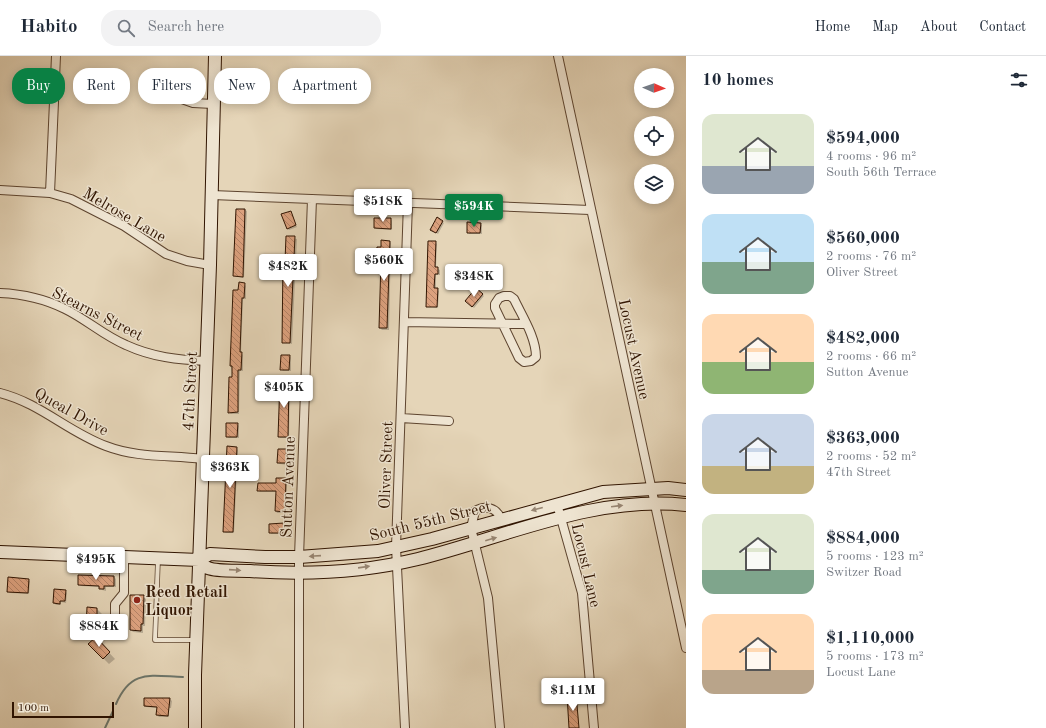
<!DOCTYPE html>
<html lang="en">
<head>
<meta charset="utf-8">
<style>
  body { margin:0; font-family:"Old Standard TT",serif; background:#f2f2f3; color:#1f2937; height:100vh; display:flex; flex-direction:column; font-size:15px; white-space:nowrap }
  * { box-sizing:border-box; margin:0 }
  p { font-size:13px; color:#747a83 }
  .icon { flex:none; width:22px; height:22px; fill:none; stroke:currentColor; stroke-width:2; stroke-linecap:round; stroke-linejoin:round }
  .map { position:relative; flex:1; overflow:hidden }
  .sheet { display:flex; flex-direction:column; background:#fff; width:360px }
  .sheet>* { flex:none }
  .hud { position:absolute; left:12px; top:12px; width:380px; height:36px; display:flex; gap:8px }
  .needle { width:26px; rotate:92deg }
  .buttons { position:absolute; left:634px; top:12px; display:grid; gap:8px }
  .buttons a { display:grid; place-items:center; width:40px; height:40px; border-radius:50%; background:#fff; box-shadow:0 2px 10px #0003; font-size:20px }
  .scale { position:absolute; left:12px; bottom:10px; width:102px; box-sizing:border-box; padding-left:4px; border:2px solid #301401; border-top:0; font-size:11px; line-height:14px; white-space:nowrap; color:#301401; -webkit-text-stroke:3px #eee4d1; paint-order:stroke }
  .price { position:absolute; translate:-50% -34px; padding:0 9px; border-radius:4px; background:#fff; color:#222; font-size:13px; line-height:26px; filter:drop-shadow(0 1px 2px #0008) }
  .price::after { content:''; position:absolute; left:50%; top:24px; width:12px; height:9px; margin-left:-6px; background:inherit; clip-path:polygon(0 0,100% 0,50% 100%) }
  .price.current { background:#0b8043; color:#fff }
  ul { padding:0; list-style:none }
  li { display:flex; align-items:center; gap:12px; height:100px; padding:0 16px }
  li span { display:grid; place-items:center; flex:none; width:112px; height:80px; border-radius:12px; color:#555 }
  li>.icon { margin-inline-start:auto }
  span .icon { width:48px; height:48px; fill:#fffc; stroke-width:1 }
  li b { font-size:17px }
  h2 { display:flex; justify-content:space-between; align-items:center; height:48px; padding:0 16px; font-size:17px }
  .tag { padding:0 14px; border-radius:16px; background:#fff; box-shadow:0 2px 10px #0003; font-size:14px; line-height:36px }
  .tag.current { background:#0b8043; color:#fff }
  header { display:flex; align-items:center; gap:24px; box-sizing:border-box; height:56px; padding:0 20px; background:#fff; border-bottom:1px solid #e0e1e3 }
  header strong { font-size:19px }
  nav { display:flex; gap:22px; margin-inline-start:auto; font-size:14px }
  .search { width:280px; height:36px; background:#f2f2f3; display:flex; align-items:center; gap:10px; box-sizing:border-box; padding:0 14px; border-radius:16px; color:#747a83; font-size:15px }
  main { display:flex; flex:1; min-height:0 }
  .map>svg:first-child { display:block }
</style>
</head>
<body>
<header>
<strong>Habito</strong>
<div class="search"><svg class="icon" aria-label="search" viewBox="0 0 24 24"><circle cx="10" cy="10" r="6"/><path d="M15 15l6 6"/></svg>Search here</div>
<nav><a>Home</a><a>Map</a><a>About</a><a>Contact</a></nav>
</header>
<main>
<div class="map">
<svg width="686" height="672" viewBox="0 0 686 672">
  <defs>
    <pattern id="building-back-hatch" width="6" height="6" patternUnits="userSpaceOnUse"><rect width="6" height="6" fill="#dca17e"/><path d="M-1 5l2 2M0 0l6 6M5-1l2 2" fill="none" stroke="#b38265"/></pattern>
  </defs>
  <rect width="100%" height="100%" fill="#e5d5b8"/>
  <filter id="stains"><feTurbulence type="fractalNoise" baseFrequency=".005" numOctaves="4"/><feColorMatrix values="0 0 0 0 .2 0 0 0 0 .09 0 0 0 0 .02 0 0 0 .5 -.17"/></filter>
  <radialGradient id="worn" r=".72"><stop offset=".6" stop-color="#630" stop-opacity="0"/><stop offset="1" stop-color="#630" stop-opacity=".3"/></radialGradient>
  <path fill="#0003" d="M 245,154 L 247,155 L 244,222 L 234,220 Z
    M 292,158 L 297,171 L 289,174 L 288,173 Z
    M 391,163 L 392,165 L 392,174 L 377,173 L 375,172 Z
    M 442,166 L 444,167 L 438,178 L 433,175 Z
    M 480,168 L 482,169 L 482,178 L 469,178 L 468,176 Z
    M 287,181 L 297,183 L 292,288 L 283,286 Z
    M 390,186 L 391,187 L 389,274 L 382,274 L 380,272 L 382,199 L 377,197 Z
    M 435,186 L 437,188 L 436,212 L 440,214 L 440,219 L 436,219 L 436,233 L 439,235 L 438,252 L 427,250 Z
    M 244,228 L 246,230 L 246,243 L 243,243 L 241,297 L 243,299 L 243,315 L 240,315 L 239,358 L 231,358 L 229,356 L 233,322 L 231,310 L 239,235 Z
    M 476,234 L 484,240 L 474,252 L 466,245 Z
    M 290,300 L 291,302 L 291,315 L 283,315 L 281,313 Z
    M 289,325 L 290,327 L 289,382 L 280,382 L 279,380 Z
    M 237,368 L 239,370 L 239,382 L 229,382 L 227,381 Z
    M 236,392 L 238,394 L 234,477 L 226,477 L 224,476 Z
    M 286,394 L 288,396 L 288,409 L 280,408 L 278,407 Z
    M 285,423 L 287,425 L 286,457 L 277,457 L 276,455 L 277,436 L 260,436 L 258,434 Z
    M 283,468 L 285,469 L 285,478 L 271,478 L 270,476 Z
    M 79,520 L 114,521 L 116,523 L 116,531 L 106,531 L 106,535 L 102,534 L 100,531 L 81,530 L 79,528 Z
    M 28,524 L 30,525 L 29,538 L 10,537 L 8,535 Z
    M 65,535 L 67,537 L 66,547 L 61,546 L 61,549 L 56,549 L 54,547 Z
    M 144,540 L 146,543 L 145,570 L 143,570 L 143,577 L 133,576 L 131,574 Z
    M 97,553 L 103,559 L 102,578 L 93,578 L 87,572 Z
    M 101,588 L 115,603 L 109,608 L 103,602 Z
    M 575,639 L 577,641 L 579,672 L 570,672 Z
    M 170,643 L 172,645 L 171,652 L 169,652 L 169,661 L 159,661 L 157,659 L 158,652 L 146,651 L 145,650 Z"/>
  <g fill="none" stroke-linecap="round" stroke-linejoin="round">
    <path stroke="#6d766b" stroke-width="2" d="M 116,648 C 131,613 150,620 183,621
      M 105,672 L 113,655"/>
  </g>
  <path fill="url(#building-back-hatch)" stroke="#301401" d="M 236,153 L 245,153 L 243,221 L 233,220 Z
    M 291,155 L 296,169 L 287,173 L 281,158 Z
    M 437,161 L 443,165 L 436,177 L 430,174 Z
    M 374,162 L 391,162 L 391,173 L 374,172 Z
    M 467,166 L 481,167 L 480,177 L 467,177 Z
    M 286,180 L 295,180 L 290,287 L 282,287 L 283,205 L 285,205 Z
    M 381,184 L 390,185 L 387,272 L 379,272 L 381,204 L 380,198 L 376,197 L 377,191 L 381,191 Z
    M 428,185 L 436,185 L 435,211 L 438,211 L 438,218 L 435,218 L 434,232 L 438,232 L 437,251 L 426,251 Z
    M 239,226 L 245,227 L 244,242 L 242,242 L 240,296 L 242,296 L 241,314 L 238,314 L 238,356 L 228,357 L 229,321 L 232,321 L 232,310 L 230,310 L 233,234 L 238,234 Z
    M 476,232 L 483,238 L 472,251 L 465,245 Z
    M 281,299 L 290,299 L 289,314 L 280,314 Z
    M 280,324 L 289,324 L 288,381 L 278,381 Z
    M 226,367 L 238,367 L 237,381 L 226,381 Z
    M 227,390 L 237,391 L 233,476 L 223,476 Z
    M 278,393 L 286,393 L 287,407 L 277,407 Z
    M 276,422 L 286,422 L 285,456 L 275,455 L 276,435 L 257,435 L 258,427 L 276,427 Z
    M 284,467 L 283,477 L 269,477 L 269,468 Z
    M 78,519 L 114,520 L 114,530 L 104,530 L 104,533 L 99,533 L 99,530 L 78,529 Z
    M 8,521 L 29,523 L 28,537 L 7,536 Z
    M 54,533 L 66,534 L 65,545 L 60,545 L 60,548 L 53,547 Z
    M 130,539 L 144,539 L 143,568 L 141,568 L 141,575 L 130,574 Z
    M 87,551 L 97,552 L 97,573 L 86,573 Z
    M 96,581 L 110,596 L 103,603 L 88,588 Z
    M 576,638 L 579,672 L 569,672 L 567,639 Z
    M 144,642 L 170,642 L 168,660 L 156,659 L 157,651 L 144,650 Z"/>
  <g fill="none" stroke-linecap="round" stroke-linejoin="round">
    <g stroke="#5d442f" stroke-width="5.5">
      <path id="lane" d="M 158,503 L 155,584 L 195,584"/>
    </g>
    <g stroke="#5d442f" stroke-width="10">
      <path id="street" d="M 558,0 L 686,592
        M 150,35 L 165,37 L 193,47 L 213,48
        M 0,134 L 50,137 L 71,143 L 124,170 L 166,198 L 187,205 L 210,209
        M 50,137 L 56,0
        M 212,139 L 590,154
        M 0,237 C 23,238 45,243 65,253 C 86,263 104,280 126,289 C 152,301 178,304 207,305
        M 504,240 L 510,240 L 514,243 C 522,260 536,281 536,301 L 531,305 L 524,306 L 519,302 L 495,252 L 495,248 L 499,242 Z
        M 404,266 L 526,268
        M 0,337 C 40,347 68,376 106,390 C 137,402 170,399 202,403
        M 401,362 L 449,365
        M 557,448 L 582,537 L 594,672
        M 115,577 L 115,548 L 124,537 L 124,501
        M 299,672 L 299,501 L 312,143
        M 405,672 L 396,491 L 408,147
        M 500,672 L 488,542 L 471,472 L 475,455 C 485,449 496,451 501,463"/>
    </g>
    <g stroke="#301401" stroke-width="14">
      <path id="secondary" d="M 0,496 L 199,504
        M 199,504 C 201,507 205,511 208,512 C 218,516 239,514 250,515 C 305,519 364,516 418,503 C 506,481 594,439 686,449
        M 199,504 L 210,498 L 265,501 L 299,501 L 378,495 L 432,483 L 603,436 L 668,432 L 686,434
        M 195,672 L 195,619 L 210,209 L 215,0"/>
    </g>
    <use href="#lane" stroke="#eee4d1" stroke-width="4"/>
    <use href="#street" stroke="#eee4d1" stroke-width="8"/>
    <use href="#secondary" stroke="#eee4d1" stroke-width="12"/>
  </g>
  <defs><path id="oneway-solid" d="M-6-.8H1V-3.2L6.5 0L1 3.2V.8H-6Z"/></defs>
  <g fill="#988673">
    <use href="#oneway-solid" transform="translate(617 450) rotate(-7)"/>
    <use href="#oneway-solid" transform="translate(537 453) rotate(165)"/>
    <use href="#oneway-solid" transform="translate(491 483) rotate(-16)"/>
    <use href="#oneway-solid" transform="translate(315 500) rotate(176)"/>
    <use href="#oneway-solid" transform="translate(364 511) rotate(-8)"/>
    <use href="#oneway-solid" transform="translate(235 514) rotate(4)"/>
  </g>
  <circle fill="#8f2418" stroke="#eee4d1" stroke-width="1.5" cx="137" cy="544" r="4"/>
  <g text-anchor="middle" stroke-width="3" stroke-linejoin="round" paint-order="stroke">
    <g font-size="16" fill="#301401" stroke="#eee4d1">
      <text transform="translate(125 158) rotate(30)" y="6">Melrose Lane</text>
      <text transform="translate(98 257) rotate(27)" y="6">Stearns Street</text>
      <text transform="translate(635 293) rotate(78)" y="6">Locust Avenue</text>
      <text transform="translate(189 335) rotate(-87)" y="6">47th Street</text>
      <text transform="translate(72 355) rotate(29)" y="6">Queal Drive</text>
      <text transform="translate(385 409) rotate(-88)" y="6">Oliver Street</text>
      <text transform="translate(287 431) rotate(-88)" y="6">Sutton Avenue</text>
      <text transform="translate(430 464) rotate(-14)" y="6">South 55th Street</text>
      <text transform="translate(587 509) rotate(77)" y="6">Locust Lane</text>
    </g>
    <g font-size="16" font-weight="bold" fill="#301401" stroke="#eee4d1" text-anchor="start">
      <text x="145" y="541">Reed Retail<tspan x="145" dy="18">Liquor</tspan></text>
    </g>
  </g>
  <rect width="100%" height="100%" filter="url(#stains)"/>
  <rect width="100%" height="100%" fill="url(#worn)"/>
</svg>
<div class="buttons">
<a><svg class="needle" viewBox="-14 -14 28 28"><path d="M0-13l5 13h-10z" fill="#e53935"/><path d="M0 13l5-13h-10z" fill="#747a83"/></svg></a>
<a><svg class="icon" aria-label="locate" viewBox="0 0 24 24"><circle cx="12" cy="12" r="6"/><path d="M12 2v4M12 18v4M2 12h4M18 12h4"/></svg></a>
<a><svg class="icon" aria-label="layers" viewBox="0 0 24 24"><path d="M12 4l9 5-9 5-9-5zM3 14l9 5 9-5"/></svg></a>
</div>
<div class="scale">100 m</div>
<b class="price" style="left:383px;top:167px">$518K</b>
<b class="price current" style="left:474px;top:172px">$594K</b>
<b class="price" style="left:384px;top:226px">$560K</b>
<b class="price" style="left:288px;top:232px">$482K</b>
<b class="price" style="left:474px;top:242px">$348K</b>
<b class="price" style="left:284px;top:353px">$405K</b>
<b class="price" style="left:230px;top:433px">$363K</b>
<b class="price" style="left:96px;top:525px">$495K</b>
<b class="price" style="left:99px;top:592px">$884K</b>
<b class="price" style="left:573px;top:656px">$1.11M</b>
<div class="hud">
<a class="tag current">Buy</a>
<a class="tag">Rent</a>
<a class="tag">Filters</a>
<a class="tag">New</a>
<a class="tag">Apartment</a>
</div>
</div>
<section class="sheet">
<h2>10 homes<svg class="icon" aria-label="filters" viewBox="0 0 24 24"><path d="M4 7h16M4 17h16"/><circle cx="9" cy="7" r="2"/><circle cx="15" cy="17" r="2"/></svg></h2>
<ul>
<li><span style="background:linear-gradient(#dfe7d0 65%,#9aa5b1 0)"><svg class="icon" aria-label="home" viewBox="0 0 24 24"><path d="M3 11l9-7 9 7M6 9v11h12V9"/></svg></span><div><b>$594,000</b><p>4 rooms · 96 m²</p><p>South 56th Terrace</p></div></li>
<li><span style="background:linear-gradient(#bfe0f5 60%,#7fa58c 0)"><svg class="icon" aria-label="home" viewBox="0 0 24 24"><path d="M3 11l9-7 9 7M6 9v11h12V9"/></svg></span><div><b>$560,000</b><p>2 rooms · 76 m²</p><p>Oliver Street</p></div></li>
<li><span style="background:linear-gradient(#ffd9b3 60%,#8fb573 0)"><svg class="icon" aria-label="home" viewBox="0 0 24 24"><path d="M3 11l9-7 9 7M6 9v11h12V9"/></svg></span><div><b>$482,000</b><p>2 rooms · 66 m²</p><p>Sutton Avenue</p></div></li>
<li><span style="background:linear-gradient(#c9d6e8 65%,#c2b280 0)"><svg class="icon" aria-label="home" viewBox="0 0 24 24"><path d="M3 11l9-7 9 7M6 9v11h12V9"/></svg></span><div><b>$363,000</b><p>2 rooms · 52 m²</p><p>47th Street</p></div></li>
<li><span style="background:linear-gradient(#dfe7d0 70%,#7fa58c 0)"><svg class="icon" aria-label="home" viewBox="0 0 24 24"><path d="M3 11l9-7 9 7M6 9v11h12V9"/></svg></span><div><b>$884,000</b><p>5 rooms · 123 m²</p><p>Switzer Road</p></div></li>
<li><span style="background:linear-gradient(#ffd9b3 70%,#b9a48a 0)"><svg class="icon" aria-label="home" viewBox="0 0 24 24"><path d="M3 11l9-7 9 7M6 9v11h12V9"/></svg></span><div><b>$1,110,000</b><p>5 rooms · 173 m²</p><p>Locust Lane</p></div></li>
</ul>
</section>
</main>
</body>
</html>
